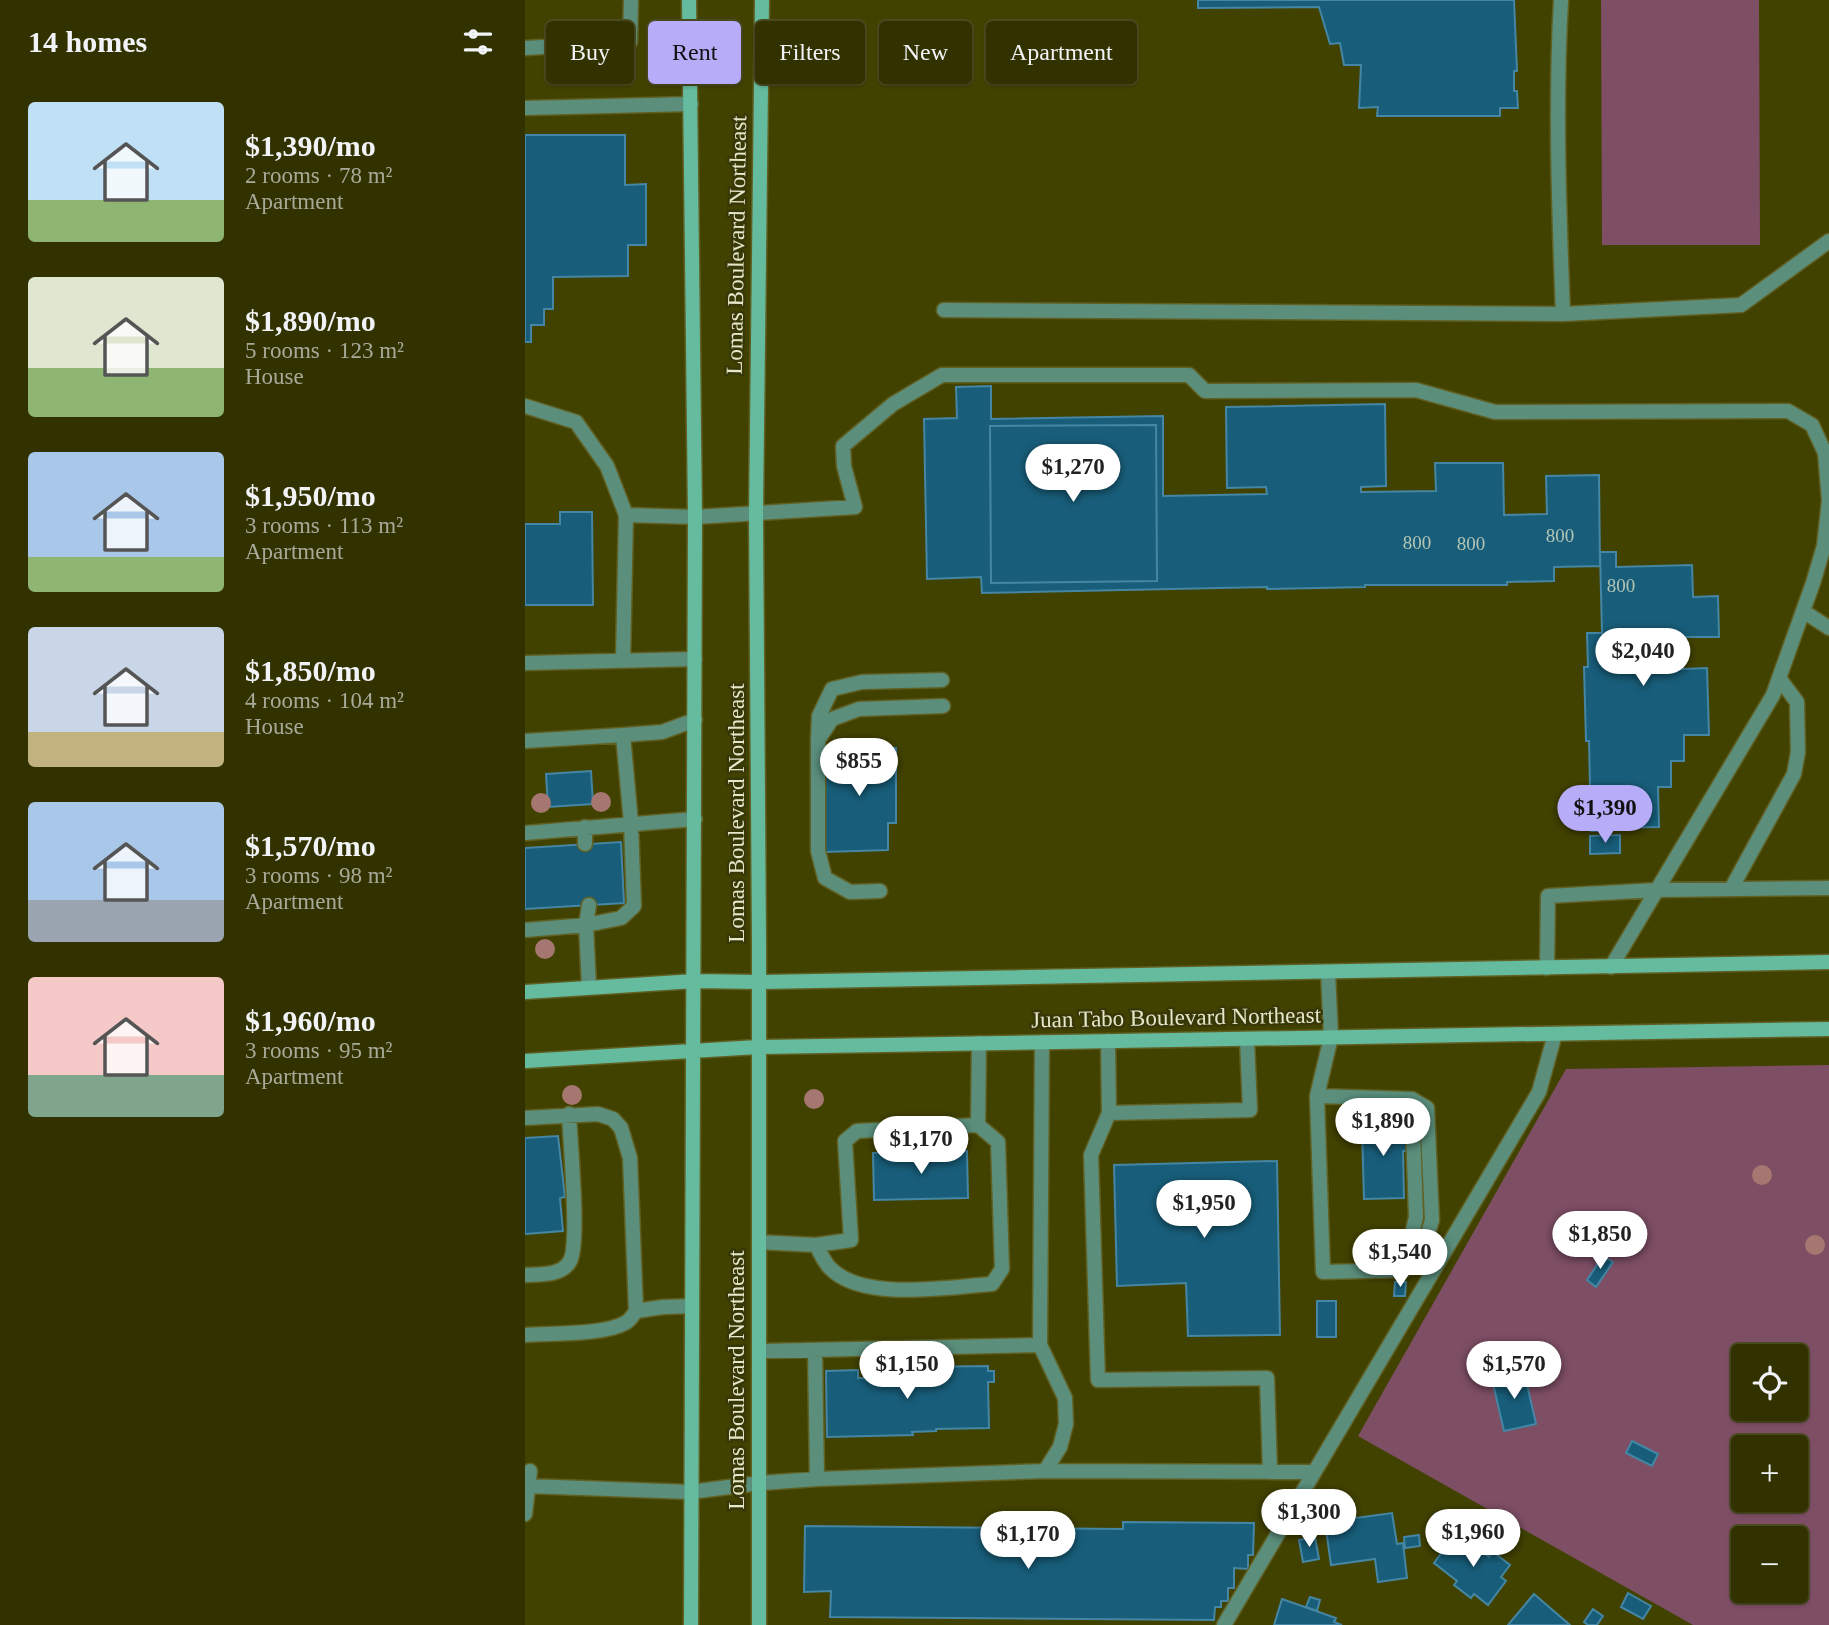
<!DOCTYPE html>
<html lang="en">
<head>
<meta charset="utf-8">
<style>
  body { margin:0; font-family:Georgia,serif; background:#3d3e0f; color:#f1f3f6; height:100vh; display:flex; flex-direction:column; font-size:26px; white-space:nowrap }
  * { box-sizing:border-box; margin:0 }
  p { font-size:23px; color:#a8aa99 }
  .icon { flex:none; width:38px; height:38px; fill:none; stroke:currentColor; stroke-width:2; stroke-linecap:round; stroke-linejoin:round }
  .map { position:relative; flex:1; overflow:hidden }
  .panel { display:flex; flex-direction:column; background:#323200; width:525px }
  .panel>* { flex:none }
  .hud { position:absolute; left:21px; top:21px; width:665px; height:63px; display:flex; gap:14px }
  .tools { position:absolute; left:1206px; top:1344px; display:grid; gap:14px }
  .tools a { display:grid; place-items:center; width:77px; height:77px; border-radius:7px; background:#323200; box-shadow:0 2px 5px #0004,0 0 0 2px #4d4d22; font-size:35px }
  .price { position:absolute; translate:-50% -60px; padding:0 16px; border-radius:24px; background:#fff; color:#222; font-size:23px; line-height:46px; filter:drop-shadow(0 2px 4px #0008) }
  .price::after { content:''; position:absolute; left:50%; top:42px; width:21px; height:16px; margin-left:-10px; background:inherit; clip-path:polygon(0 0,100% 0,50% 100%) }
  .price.on { background:#b6acf8; color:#111 }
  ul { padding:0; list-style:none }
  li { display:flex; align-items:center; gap:21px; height:175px; padding:0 28px }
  li span { display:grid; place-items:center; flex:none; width:196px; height:140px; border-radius:7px; color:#555 }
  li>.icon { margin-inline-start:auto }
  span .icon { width:84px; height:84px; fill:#fffc; stroke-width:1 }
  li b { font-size:30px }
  h2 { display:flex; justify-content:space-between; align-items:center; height:84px; padding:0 28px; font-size:30px }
  .pill { padding:0 24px; border-radius:7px; background:#323200; box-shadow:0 2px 5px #0004,0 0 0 2px #4d4d22; font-size:24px; line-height:63px }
  .pill.on { background:#b6acf8; color:#111 }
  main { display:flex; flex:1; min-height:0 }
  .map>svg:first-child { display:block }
</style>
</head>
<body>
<main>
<section class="panel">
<h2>14 homes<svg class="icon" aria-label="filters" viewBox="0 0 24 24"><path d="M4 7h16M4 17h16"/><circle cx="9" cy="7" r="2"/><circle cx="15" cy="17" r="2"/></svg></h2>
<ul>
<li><span style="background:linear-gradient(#bfe0f5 70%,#8fb573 0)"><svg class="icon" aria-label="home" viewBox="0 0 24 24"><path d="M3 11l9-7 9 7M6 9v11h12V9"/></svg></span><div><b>$1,390/mo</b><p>2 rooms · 78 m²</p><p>Apartment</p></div></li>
<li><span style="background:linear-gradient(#dfe7d0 65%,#8fb573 0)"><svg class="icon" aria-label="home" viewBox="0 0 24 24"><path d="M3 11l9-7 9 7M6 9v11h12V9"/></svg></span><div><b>$1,890/mo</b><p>5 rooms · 123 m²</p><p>House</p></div></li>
<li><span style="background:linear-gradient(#a9c7e8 75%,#8fb573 0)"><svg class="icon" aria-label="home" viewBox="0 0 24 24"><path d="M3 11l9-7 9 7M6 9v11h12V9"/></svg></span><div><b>$1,950/mo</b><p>3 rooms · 113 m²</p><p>Apartment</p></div></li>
<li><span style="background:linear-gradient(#c9d6e8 75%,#c2b280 0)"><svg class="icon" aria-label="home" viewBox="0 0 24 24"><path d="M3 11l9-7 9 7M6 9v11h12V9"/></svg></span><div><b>$1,850/mo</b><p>4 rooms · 104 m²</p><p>House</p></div></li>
<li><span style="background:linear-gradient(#a9c7e8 70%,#9aa5b1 0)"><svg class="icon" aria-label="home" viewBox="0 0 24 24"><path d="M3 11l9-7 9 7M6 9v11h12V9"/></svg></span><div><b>$1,570/mo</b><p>3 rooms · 98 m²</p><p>Apartment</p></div></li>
<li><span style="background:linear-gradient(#f6c9c9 70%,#7fa58c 0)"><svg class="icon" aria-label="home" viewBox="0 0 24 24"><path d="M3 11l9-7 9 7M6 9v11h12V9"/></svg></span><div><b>$1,960/mo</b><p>3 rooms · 95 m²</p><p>Apartment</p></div></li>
</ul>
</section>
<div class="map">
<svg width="1304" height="1625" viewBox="0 0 1304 1625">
  <rect width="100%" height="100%" fill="#424200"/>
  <path fill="#7e4e65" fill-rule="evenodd" d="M 1076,0 L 1234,0 L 1235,245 L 1077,245 Z
    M 1304,1065 L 1304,1625 L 1168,1625 L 833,1436 L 1041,1069 ZM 1218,1356 L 1270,1356 L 1270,1409 L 1218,1409 ZM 1218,1447 L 1270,1447 L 1270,1500 L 1218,1500 ZM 1218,1538 L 1270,1538 L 1270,1591 L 1218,1591 Z"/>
  <path fill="#185e7a" stroke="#4486a3" stroke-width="2" d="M 673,0 L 989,0 L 992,71 L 989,71 L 989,91 L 992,91 L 993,108 L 975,108 L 975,116 L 852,116 L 853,107 L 834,108 L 836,65 L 819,65 L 815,43 L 805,44 L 794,7 L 673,8 Z
    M 0,135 L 100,135 L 100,185 L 121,184 L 121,245 L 103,245 L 103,276 L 28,277 L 28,309 L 19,309 L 19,325 L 6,325 L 6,342 L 0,342 Z
    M 466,386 L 466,419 L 638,416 L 638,496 L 742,494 L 741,487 L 702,488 L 701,407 L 860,404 L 861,486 L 836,487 L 836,492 L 911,491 L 910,463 L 978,463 L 979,515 L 1022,514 L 1021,476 L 1074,475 L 1075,566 L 1029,567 L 1029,581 L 982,582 L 982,585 L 840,585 L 840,587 L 742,589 L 742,587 L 457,593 L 456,577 L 402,579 L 399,419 L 432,418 L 431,387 Z
    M 631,425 L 632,581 L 466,583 L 465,426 Z
    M 35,512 L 67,512 L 68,605 L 0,605 L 0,524 L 35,524 Z
    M 1075,552 L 1091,552 L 1091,567 L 1167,565 L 1168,597 L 1193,596 L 1194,637 L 1157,637 L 1157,669 L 1182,668 L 1184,735 L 1159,735 L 1159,761 L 1146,761 L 1146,787 L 1133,787 L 1134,827 L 1080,828 L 1080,831 L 1066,831 L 1064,741 L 1061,741 L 1059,667 L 1063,667 L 1062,633 L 1077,633 Z
    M 371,748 L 371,823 L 363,823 L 363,850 L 300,852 L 299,749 Z
    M 66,771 L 68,804 L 23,807 L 21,774 Z
    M 1095,835 L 1095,853 L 1065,854 L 1065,836 Z
    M 96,842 L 99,903 L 0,909 L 0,848 Z
    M 833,1115 L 844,1115 L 844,1119 L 867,1119 L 867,1124 L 874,1124 L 874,1128 L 881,1128 L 881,1151 L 878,1151 L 879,1198 L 839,1199 L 837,1129 L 833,1129 Z
    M 33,1136 L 40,1197 L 35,1198 L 38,1231 L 0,1234 L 0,1138 Z
    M 442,1151 L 443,1198 L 349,1200 L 348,1153 Z
    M 752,1161 L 755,1335 L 663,1336 L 661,1283 L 592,1286 L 589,1165 Z
    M 1078,1256 L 1088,1262 L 1071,1287 L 1062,1280 Z
    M 870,1282 L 881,1282 L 880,1296 L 869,1296 Z
    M 792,1301 L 811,1301 L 811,1337 L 792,1337 Z
    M 463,1366 L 463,1371 L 469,1371 L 469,1382 L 463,1382 L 464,1428 L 411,1429 L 411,1431 L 387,1432 L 388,1435 L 302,1437 L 301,1371 L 333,1370 L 333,1378 L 348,1378 L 347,1372 L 386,1371 L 386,1367 Z
    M 999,1371 L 1011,1424 L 979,1431 L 967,1379 Z
    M 1107,1441 L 1133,1454 L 1127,1466 L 1101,1453 Z
    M 867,1513 L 872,1544 L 878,1543 L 882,1578 L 853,1582 L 850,1559 L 806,1565 L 800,1522 Z
    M 910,1514 L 921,1522 L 913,1535 L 902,1527 Z
    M 598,1522 L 729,1523 L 728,1555 L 723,1555 L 723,1569 L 709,1568 L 709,1588 L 703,1588 L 703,1601 L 696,1601 L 696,1607 L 690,1607 L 689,1620 L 305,1617 L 306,1591 L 279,1592 L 280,1526 L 598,1529 Z
    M 920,1526 L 930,1534 L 922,1545 L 912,1537 Z
    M 931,1533 L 964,1557 L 968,1552 L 985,1565 L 976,1577 L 981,1581 L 963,1605 L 949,1594 L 946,1598 L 929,1585 L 932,1581 L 909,1563 Z
    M 894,1535 L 895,1546 L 880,1548 L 879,1537 Z
    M 790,1537 L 794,1559 L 778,1562 L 774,1540 Z
    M 1103,1593 L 1126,1606 L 1118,1619 L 1096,1607 Z
    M 1009,1594 L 1045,1625 L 983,1625 Z
    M 785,1597 L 795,1600 L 792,1611 L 781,1607 Z
    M 757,1599 L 811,1618 L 809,1622 L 817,1625 L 749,1625 Z
    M 1068,1609 L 1078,1616 L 1072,1625 L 1063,1625 L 1059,1622 Z"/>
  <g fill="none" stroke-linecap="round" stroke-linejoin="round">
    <g stroke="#606024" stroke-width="17">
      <path id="service" d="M 0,48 L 105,42 L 106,0
        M 0,108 L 166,104
        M 419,310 L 1038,314 C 1034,210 1030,104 1036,0
        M 1038,314 L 1216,305 L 1304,241
        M 0,406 L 51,422 L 82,466 L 101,515
        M 1278,611 L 1304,628
        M 98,660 L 101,515 L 170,517 L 330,507 L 319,466 L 318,446 L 368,404 L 417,375 L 664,375 L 680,391 L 891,390 L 970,412 L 1263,411 L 1287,425 L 1300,453 L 1304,501 L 1299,546 L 1288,583 L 1248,695 L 1086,967
        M 0,663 L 170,659
        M 293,738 L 294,716 L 307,689 L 337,682 L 417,680
        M 0,741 L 98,735
        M 60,827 L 60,844
        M 0,833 L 170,819
        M 1206,889 L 1269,774 L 1273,752 L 1272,702 L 1254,678
        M 355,891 L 325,892 L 300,878 L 293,851 L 293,740 L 307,719 L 334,709 L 418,706
        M 64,905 L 61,925 L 96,918 L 109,906 L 106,823 L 98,735 L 137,732 L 170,720
        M 0,930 L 61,925 L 64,987
        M 1022,968 L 1023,896 L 1132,890 L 1304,888
        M 583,1041 L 584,1113 L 566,1155 L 573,1380 L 742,1378 L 745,1472
        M 517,1042 L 515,1345 L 540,1398 L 541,1424 L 535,1447 L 520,1471
        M 792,1096 L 887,1099 L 902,1108 L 907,1220 L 901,1240 L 879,1270 L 798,1272 L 792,1096 L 806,1037 L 803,972
        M 584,1113 L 725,1110 L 722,1039
        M 0,1118 L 73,1114 L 88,1119 L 96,1128 L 105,1158 L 111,1311
        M 234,1242 L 291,1245 L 326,1240 L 320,1141 L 332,1131 L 453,1125 L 454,1043
        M 291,1245 C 295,1252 299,1262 305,1268 C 338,1302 423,1287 467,1284 L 477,1269 L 473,1142 L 453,1125
        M 880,1265 L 891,1217 L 887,1099
        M 0,1275 C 15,1274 37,1276 45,1261 C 55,1244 45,1140 44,1114
        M 0,1335 C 26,1333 79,1335 100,1323 C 106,1320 107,1316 111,1311 L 138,1307 L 167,1306
        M 290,1350 L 292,1479
        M 234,1351 L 515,1345
        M 3,1486 L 165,1492 L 235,1483 L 292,1479 L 520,1471 L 788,1472
        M 0,1514 L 5,1471
        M 699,1625 L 1014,1092 L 1030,1034"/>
    </g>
    <g stroke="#606024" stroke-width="17">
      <path id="secondary" d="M 164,0 L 170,517 L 166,1625
        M 0,992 L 170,981 L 234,982 L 1304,962
        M 0,1061 L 233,1047 L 1304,1029
        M 234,1625 L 234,944 L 231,514 L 237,0"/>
    </g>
    <use href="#service" stroke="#5b8f7c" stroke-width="14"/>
    <use href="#secondary" stroke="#64bb9e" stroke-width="14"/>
  </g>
  <g fill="#a57770">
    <circle cx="76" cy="802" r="10"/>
    <circle cx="16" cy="803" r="10"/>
    <circle cx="20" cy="949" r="10"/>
    <circle cx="47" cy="1095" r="10"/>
    <circle cx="289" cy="1099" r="10"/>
    <circle cx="1237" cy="1175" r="10"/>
    <circle cx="1290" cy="1245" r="10"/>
  </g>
  <g text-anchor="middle" stroke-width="5" stroke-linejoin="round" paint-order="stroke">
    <g font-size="19" fill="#b2c5b5">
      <text x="1035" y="542">800</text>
      <text x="892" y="549">800</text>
      <text x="946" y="550">800</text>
      <text x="1096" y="592">800</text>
    </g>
    <g font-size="23" fill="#e6e7c9" stroke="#373708">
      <text transform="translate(211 245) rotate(-89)" y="8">Lomas Boulevard Northeast</text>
      <text transform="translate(211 813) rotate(-90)" y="8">Lomas Boulevard Northeast</text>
      <text transform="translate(651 1017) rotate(-1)" y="8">Juan Tabo Boulevard Northeast</text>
      <text transform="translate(211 1380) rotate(-90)" y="8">Lomas Boulevard Northeast</text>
    </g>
  </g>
</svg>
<div class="tools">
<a><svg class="icon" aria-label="locate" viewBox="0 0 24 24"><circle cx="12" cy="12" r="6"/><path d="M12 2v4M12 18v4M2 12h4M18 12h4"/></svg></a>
<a>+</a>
<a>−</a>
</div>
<b class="price" style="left:548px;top:504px">$1,270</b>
<b class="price" style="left:1118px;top:688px">$2,040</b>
<b class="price" style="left:334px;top:798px">$855</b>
<b class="price on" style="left:1080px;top:845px">$1,390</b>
<b class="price" style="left:858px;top:1158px">$1,890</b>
<b class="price" style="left:396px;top:1176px">$1,170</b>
<b class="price" style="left:679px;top:1240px">$1,950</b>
<b class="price" style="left:1075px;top:1271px">$1,850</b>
<b class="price" style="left:875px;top:1289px">$1,540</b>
<b class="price" style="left:382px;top:1401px">$1,150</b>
<b class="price" style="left:989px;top:1401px">$1,570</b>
<b class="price" style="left:784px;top:1549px">$1,300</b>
<b class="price" style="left:948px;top:1569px">$1,960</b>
<b class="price" style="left:503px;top:1571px">$1,170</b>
<div class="hud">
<a class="pill">Buy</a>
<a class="pill on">Rent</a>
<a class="pill">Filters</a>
<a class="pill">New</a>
<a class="pill">Apartment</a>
</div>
</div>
</main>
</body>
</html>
